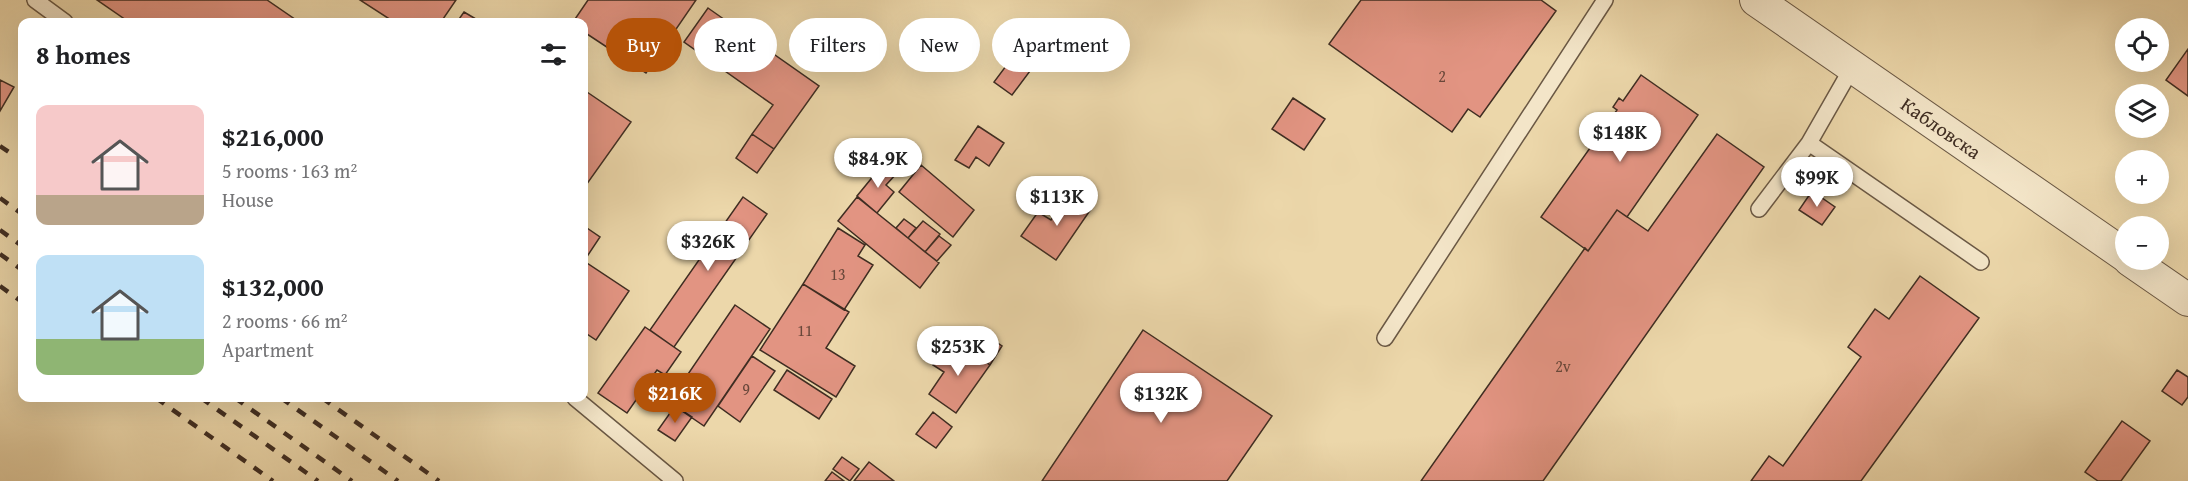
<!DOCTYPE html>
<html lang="en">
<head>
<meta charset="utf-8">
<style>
  body { margin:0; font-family:"Gentium Book Plus",serif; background:#f2f2f2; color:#202124; height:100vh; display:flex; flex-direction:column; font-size:22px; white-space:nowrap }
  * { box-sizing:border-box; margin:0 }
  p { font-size:20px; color:#757577 }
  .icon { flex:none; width:33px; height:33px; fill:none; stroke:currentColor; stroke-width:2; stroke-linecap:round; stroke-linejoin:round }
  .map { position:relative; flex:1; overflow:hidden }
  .details { position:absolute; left:18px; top:18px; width:570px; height:384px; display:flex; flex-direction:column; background:#fff; border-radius:12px; box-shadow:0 6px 24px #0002 }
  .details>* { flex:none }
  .guide { position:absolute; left:606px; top:18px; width:570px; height:54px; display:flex; gap:12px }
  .tools { position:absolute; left:2115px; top:18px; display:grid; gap:12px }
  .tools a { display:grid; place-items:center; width:54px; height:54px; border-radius:50%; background:#fff; box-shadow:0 6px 24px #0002; font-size:30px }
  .price { position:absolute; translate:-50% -51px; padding:0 14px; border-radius:21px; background:#fff; color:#222; font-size:20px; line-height:39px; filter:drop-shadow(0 2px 3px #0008) }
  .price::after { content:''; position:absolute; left:50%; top:36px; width:18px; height:14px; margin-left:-9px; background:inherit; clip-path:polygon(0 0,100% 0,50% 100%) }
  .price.on { background:#b45309; color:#fff }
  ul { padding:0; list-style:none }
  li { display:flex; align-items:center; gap:18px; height:150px; padding:0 18px }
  li span { display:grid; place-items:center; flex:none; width:168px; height:120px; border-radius:12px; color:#555 }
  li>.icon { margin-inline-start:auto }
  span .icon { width:72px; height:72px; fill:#fffc; stroke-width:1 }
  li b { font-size:26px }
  h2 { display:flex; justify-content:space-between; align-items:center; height:72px; padding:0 18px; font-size:26px }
  .tag { padding:0 21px; border-radius:27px; background:#fff; box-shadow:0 6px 24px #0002; font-size:21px; line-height:54px }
  .tag.on { background:#b45309; color:#fff }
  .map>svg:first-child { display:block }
</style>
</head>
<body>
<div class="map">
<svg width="2188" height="481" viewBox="0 0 2188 481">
  <rect width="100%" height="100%" fill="#ecd7aa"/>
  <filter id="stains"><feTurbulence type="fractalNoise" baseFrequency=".00333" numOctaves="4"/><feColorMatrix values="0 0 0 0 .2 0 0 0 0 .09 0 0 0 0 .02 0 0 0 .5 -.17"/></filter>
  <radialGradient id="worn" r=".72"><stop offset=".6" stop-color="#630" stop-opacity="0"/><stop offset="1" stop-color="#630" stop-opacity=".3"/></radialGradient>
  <path fill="#e29482" stroke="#3f2d22" stroke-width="1.5" d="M 97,0 L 267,0 L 299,22 L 129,22 Z
    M 360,0 L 456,0 L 441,22 L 394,22 Z
    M 588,0 L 696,0 L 646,73 L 584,32 L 584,22 L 573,22 Z
    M 1361,0 L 1541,0 L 1556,11 L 1480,117 L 1468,109 L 1452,132 L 1329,44 Z
    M 708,8 L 819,86 L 774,149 L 752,134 L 773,105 L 684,42 Z
    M 464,12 L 481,22 L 457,22 Z
    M 2188,49 L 2188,96 L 2166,80 Z
    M 1018,50 L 1036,63 L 1012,95 L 994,82 Z
    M 1641,75 L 1698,115 L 1627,217 L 1617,210 L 1588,251 L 1541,217 L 1617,110 L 1613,107 L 1619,98 L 1623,101 Z
    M 0,80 L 14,87 L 0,111 Z
    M 584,90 L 631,122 L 584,188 Z
    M 1293,98 L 1325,119 L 1304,150 L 1272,129 Z
    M 978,126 L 1004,143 L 989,166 L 976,157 L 969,168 L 955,160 Z
    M 752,134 L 774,149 L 757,173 L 736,158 Z
    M 1717,134 L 1764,167 L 1543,481 L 1421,481 L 1585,248 L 1588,251 L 1617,210 L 1648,231 Z
    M 884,163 L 897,173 L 886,185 L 894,192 L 877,213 L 857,196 Z
    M 921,165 L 974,210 L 953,237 L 899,192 Z
    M 1812,191 L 1835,207 L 1822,225 L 1799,210 Z
    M 1069,194 L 1091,209 L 1056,260 L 1021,236 L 1038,212 L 1051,220 Z
    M 743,197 L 767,214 L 674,347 L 650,330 Z
    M 857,197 L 939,263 L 920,288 L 838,221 Z
    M 904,219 L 916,228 L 908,238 L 896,228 Z
    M 923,221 L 940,234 L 925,252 L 908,238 Z
    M 584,226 L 600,237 L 584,261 L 629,291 L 596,340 L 584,332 Z
    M 838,228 L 865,245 L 858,256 L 873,265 L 844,310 L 803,284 Z
    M 939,236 L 951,245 L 937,261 L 925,252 Z
    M 1920,276 L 1979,318 L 1861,481 L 1751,481 L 1769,456 L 1783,466 L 1861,357 L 1848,347 L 1875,309 L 1889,319 Z
    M 803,284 L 849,312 L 826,348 L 855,366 L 836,397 L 760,350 Z
    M 735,305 L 770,329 L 704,426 L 669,402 Z
    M 645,327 L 681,352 L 665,375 L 657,370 L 627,413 L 598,393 Z
    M 977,329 L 1002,346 L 990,365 L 965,347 Z
    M 1143,330 L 1272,416 L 1227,481 L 1042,481 Z
    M 962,346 L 990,365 L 956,413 L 929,394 L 944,372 L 933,365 L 944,349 L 955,356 Z
    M 752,356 L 775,371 L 740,422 L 718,406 Z
    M 787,370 L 832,399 L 819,419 L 774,390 Z
    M 2177,370 L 2188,377 L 2188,397 L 2182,405 L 2162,391 Z
    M 675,406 L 692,417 L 675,441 L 658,430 Z
    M 933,412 L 952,427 L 936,448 L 916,434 Z
    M 2122,421 L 2150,441 L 2121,481 L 2098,481 L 2085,472 Z
    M 842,457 L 859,469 L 850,481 L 833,469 Z
    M 869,462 L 894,481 L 854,481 Z
    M 832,472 L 844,481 L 825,481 Z"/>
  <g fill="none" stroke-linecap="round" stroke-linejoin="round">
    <g stroke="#6a5844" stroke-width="18">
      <path id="service" d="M 35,0 L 65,22
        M 1809,143 L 1981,262
        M 1759,209 L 1809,143 L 1853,66
        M 1385,338 L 1605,0
        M 575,398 L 675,481"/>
    </g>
    <g stroke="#6a5844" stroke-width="34">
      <g id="minor">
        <path id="s1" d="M 1756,0 L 2126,256"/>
        <path d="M 2130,260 L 2188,300"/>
      </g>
    </g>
    <use href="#service" stroke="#f3e5c8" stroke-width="15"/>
    <use href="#minor" stroke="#f3e5c8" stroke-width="32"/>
    <path stroke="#3f2d22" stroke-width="4.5" stroke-dasharray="10 10" stroke-linecap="butt" d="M 0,146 L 9,152
      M 0,198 L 22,214
      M 0,230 L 22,246
      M 0,254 L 22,270
      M 0,286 L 22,302
      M 156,398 L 273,481
      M 201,398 L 318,481
      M 235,398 L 352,481
      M 281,398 L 398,481
      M 322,398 L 439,481"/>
  </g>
  <g text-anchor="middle" stroke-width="4.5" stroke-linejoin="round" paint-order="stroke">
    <g font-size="16" fill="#68473a">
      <text x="1442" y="82">2</text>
      <text x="838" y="280">13</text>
      <text x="805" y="336">11</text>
      <text x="1563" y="372">2v</text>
      <text x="746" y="395">9</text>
    </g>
    <g font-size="20" fill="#3f2d22" stroke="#f3e5c8">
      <text dy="7" stroke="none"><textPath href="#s1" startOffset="225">Кабловска</textPath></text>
    </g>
  </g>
  <rect width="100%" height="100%" filter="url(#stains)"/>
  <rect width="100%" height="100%" fill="url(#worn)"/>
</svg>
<div class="tools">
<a><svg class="icon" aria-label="locate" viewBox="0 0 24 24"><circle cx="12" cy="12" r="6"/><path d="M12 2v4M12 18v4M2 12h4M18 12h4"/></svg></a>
<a><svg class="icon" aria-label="layers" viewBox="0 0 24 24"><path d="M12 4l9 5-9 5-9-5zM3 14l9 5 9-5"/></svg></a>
<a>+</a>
<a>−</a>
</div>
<b class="price" style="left:1620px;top:163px">$148K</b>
<b class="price" style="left:878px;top:189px">$84.9K</b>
<b class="price" style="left:1817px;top:208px">$99K</b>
<b class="price" style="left:1057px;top:227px">$113K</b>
<b class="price" style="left:708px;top:272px">$326K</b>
<b class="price" style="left:958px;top:377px">$253K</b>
<b class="price on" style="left:675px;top:424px">$216K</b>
<b class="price" style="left:1161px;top:424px">$132K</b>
<div class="guide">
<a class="tag on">Buy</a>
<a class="tag">Rent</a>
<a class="tag">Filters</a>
<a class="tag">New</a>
<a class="tag">Apartment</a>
</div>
<section class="details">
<h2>8 homes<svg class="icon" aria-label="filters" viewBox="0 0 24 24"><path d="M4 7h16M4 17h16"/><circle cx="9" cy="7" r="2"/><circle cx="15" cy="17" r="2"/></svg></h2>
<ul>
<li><span style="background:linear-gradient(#f6c9c9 75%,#b9a48a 0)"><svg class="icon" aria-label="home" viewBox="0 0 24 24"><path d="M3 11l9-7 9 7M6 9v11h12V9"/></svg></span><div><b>$216,000</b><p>5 rooms · 163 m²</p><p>House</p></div></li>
<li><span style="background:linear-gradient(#bfe0f5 70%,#8fb573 0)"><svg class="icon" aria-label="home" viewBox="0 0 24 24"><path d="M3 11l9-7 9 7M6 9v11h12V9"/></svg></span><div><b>$132,000</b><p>2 rooms · 66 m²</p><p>Apartment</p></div></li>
</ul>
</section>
</div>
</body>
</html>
